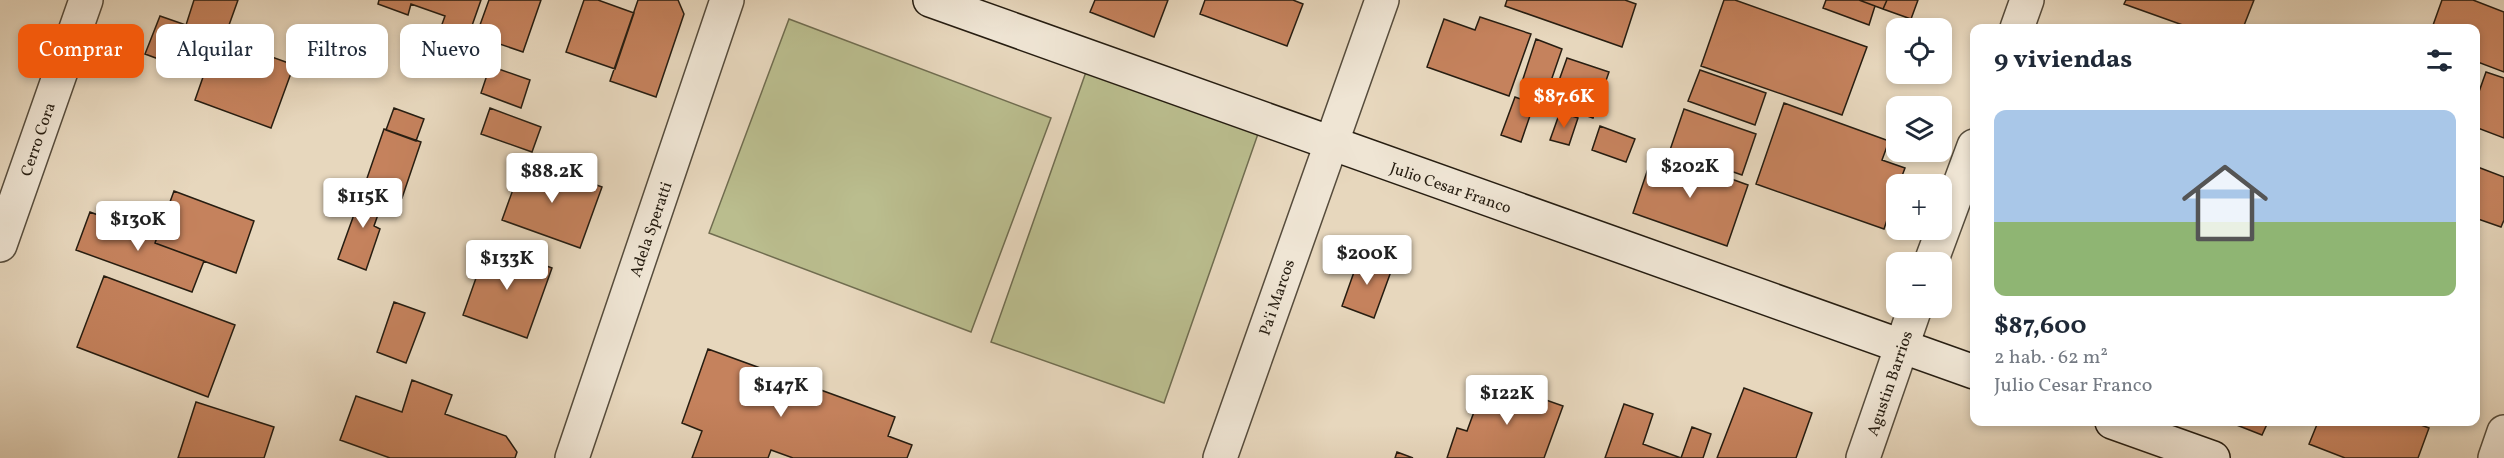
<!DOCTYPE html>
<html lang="es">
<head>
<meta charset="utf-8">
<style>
  body { margin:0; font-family:Vollkorn,serif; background:#f6f6f7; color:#1f2937; height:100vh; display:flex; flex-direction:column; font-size:22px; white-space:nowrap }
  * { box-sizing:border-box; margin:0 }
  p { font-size:20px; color:#747a83 }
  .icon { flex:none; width:33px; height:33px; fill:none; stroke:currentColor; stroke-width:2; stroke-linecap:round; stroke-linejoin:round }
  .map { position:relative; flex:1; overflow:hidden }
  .panel { position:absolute; left:1970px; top:24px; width:510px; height:402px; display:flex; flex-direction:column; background:#fff; border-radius:12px; box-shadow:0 3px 9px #0003 }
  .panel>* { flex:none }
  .guide { position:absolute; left:18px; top:24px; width:570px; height:54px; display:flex; gap:12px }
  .controls { position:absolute; left:1886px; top:18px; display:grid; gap:12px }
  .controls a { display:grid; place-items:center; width:66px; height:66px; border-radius:12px; background:#fff; box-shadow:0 3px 9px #0003; font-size:30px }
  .price { position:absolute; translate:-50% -51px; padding:0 14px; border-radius:6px; background:#fff; color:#222; font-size:20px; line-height:39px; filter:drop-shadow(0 2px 3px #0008) }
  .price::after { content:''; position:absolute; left:50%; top:36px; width:18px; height:14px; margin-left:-9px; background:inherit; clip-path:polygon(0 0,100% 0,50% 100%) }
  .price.selected { background:#ea580c; color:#fff }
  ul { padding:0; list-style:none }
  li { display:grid; align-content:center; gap:12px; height:318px; padding:0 24px }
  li+li { border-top:2px solid #e0e1e3 }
  li span { display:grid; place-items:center; height:186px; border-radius:12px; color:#555 }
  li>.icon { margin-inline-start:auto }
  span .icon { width:108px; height:108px; fill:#fffc; stroke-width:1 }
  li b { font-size:26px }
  h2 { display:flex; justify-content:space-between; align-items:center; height:72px; padding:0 24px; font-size:26px }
  .chip { padding:0 21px; border-radius:12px; background:#fff; box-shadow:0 3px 9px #0003; font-size:21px; line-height:54px }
  .chip.selected { background:#ea580c; color:#fff }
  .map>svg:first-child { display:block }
</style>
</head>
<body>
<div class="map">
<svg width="2504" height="458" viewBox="0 0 2504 458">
  <rect width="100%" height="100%" fill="#e7d7bd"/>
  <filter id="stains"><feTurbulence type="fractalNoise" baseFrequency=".00333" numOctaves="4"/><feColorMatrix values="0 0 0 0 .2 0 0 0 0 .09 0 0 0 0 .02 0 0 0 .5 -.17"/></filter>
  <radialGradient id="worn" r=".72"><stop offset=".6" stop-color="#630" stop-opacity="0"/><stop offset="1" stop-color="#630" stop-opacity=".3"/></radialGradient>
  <path fill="#babd8e" stroke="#706d50" stroke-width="1.5" d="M 789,19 L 1051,118 L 971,332 L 709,233 Z
    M 1087,69 L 1259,131 L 1164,403 L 991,342 Z"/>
  <path fill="#c5825d" stroke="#261d11" stroke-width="1.5" d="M 194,0 L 238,0 L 224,39 L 186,25 Z
    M 379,0 L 481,0 L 468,37 L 441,27 L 445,16 L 411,4 L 408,15 L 378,4 Z
    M 489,0 L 541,0 L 523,52 L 476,36 Z
    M 584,0 L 598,0 L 634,13 L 615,69 L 566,52 Z
    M 638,0 L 678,0 L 684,14 L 656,97 L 610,81 Z
    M 1095,0 L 1168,0 L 1154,37 L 1090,12 Z
    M 1205,0 L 1293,0 L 1303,4 L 1287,46 L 1200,14 Z
    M 1507,0 L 1625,0 L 1636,4 L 1622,47 L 1505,6 Z
    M 1724,0 L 1735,0 L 1867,47 L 1842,115 L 1701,66 Z
    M 1826,0 L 1859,0 L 1875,6 L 1869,25 L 1823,8 Z
    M 1859,0 L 1887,0 L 1883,9 Z
    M 1887,0 L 1918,0 L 1911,19 L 1883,9 Z
    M 2126,0 L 2254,0 L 2243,28 L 2191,28 L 2124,4 Z
    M 2442,0 L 2473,0 L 2504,12 L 2504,72 L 2475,61 L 2475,28 L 2432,28 Z
    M 160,16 L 206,32 L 191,71 L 145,54 Z
    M 1480,17 L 1531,34 L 1509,96 L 1427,67 L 1444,19 L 1475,30 Z
    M 217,37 L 294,65 L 271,128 L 195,100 Z
    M 1536,39 L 1562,49 L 1542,107 L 1523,100 L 1528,84 L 1522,82 Z
    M 1567,58 L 1609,72 L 1593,118 L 1551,103 Z
    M 490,66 L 530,80 L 521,108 L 481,93 Z
    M 1700,70 L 1766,93 L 1755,125 L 1688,101 Z
    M 2486,72 L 2504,78 L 2504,138 L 2475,127 L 2475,103 Z
    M 1515,97 L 1534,104 L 1521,142 L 1501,135 Z
    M 1784,103 L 1889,141 L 1882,160 L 1905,168 L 1899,184 L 1896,184 L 1896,193 L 1884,229 L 1756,184 Z
    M 394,108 L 424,119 L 416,141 L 386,130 Z
    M 490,108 L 541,127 L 532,152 L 481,134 Z
    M 1684,109 L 1756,134 L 1742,175 L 1670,150 Z
    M 1560,112 L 1578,118 L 1569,145 L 1550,140 Z
    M 1600,126 L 1635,139 L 1626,162 L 1592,150 Z
    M 384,129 L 421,142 L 402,198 L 365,184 Z
    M 1654,151 L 1748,185 L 1727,246 L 1633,213 Z
    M 524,159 L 602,187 L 580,248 L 502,220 Z
    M 2475,166 L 2504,177 L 2504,220 L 2501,227 L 2475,218 Z
    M 365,184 L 386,192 L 374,226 L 380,229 L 366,270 L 338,259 Z
    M 174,191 L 254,221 L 236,273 L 155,243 Z
    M 90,212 L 157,237 L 155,243 L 204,261 L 192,292 L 76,250 Z
    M 488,244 L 552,268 L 527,338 L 463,315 Z
    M 1360,255 L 1393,266 L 1374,318 L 1342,306 Z
    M 104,276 L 235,325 L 208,397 L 77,347 Z
    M 394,302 L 425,313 L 406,363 L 377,352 Z
    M 708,349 L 895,417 L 888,436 L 912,445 L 907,458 L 793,458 L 771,450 L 768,458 L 692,458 L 702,431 L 682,423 Z
    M 1486,379 L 1563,406 L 1544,458 L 1447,458 L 1457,428 L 1467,431 Z
    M 412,380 L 452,395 L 445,414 L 506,436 L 517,452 L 515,458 L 390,458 L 340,440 L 356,396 L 402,412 Z
    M 1744,388 L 1812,413 L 1796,458 L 1717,458 Z
    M 196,402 L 274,427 L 264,458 L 178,458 Z
    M 1624,404 L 1653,414 L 1643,444 L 1681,458 L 1692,427 L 1711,434 L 1703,458 L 1605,458 Z
    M 2229,422 L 2268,422 L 2262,435 Z
    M 2318,422 L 2413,422 L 2429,428 L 2418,458 L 2345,458 L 2309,444 Z
    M 1397,452 L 1413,458 L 1395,458 Z"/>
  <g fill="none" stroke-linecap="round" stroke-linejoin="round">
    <g stroke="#564c3c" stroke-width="36">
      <path id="street" d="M 2017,28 L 2027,0
        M 0,245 L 86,0
        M 1931,262 L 1974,146
        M 572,458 L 727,0
        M 1220,458 L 1382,0
        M 1863,458 L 1915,308
        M 2495,458 L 2504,432"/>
    </g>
    <g stroke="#261d11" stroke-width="36">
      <path id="secondary" d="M 930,0 L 1974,372
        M 2112,422 L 2213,458"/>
    </g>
    <use href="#street" stroke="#efe5d4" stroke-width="33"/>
    <use href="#secondary" stroke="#efe5d4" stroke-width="33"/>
  </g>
  <g text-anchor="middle" stroke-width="5" stroke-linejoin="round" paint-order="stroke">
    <g font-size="16" fill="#261d11" stroke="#efe5d4">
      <text transform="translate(37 139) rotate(-71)" y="6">Cerro Cora</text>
      <text transform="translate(1451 187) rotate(19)" y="6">Julio Cesar Franco</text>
      <text transform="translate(650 229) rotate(-71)" y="6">Adela Speratti</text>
      <text transform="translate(1276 297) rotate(-71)" y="6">Pa'i Marcos</text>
      <text transform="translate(1889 383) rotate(-71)" y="6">Agustin Barrios</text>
    </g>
  </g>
  <rect width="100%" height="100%" filter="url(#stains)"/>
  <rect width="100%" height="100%" fill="url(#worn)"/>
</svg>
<div class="controls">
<a><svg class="icon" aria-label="locate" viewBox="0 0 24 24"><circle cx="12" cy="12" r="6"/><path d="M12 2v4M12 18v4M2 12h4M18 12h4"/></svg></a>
<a><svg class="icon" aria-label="layers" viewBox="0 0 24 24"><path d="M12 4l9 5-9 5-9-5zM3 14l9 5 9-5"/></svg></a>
<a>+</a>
<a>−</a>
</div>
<b class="price selected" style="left:1564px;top:129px">$87.6K</b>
<b class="price" style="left:1690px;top:199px">$202K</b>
<b class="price" style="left:552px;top:204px">$88.2K</b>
<b class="price" style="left:363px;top:229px">$115K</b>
<b class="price" style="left:138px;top:252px">$130K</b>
<b class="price" style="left:1367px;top:286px">$200K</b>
<b class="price" style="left:507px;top:291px">$133K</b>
<b class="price" style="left:781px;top:418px">$147K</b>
<b class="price" style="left:1507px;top:426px">$122K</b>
<div class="guide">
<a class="chip selected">Comprar</a>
<a class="chip">Alquilar</a>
<a class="chip">Filtros</a>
<a class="chip">Nuevo</a>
</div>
<section class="panel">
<h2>9 viviendas<svg class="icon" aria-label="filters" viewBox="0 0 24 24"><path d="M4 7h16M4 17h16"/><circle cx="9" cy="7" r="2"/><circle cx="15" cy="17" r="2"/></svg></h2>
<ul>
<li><span style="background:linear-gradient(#a9c7e8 60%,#8fb573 0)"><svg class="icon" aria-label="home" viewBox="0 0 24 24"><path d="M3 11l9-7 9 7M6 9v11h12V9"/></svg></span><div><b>$87,600</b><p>2 hab. · 62 m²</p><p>Julio Cesar Franco</p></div></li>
</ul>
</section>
</div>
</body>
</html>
